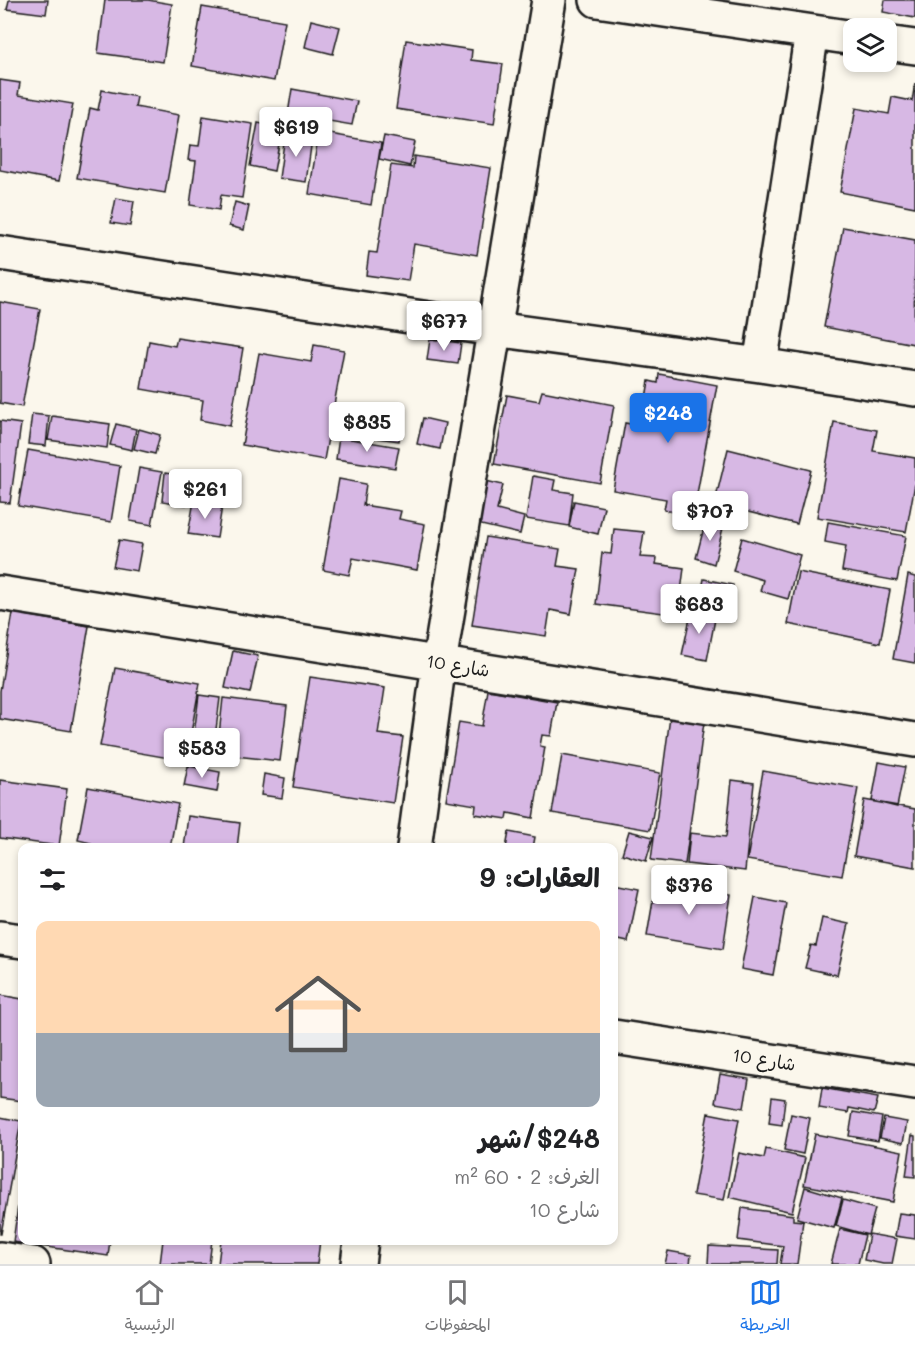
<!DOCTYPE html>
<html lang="ar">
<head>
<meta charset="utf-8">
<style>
  body { margin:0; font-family:Mali,"Playpen Sans Arabic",sans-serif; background:#f6f6f6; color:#202124; direction:rtl; height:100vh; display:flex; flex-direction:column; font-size:22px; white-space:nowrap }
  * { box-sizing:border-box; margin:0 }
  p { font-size:20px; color:#757577 }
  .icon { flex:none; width:33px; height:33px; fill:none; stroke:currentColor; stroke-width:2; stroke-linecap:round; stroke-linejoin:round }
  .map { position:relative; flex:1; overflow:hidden; direction:ltr }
  .panel { position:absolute; left:18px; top:843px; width:600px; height:402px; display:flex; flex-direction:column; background:#fff; border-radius:12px; box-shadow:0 3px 9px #0003; direction:rtl }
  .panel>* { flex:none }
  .buttons { position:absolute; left:843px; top:18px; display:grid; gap:12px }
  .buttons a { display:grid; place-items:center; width:54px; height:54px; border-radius:12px; background:#fff; box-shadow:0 3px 9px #0003; font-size:30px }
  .price { position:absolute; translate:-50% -51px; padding:0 14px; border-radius:6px; background:#fff; color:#222; font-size:20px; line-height:39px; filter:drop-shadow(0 2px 3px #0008) }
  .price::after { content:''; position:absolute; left:50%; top:36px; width:18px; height:14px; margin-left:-9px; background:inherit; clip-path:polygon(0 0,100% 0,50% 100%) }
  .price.selected { background:#1a73e8; color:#fff }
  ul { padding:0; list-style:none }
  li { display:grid; align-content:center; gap:12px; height:318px; padding:0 18px }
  li span { display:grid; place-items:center; height:186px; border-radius:12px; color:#555 }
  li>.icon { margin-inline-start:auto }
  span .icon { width:108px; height:108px; fill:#fffc; stroke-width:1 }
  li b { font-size:26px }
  h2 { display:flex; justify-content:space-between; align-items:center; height:72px; padding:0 18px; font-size:26px }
  .tabs { display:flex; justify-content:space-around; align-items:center; height:84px; border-top:2px solid #e0e0e0; background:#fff; font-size:16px; color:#757577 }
  .tabs a { display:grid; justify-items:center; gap:3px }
  .tabs .selected { color:#1a73e8 }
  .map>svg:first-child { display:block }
</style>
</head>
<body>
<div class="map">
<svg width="915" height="1264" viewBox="0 0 915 1264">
  <rect width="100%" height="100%" fill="#fbf7ec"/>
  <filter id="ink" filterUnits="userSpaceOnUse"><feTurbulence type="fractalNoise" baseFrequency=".0167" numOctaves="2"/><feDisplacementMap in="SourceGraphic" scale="12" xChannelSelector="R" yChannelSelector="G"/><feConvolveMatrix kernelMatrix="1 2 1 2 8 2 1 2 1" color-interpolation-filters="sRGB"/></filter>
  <g filter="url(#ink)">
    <path fill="#d7b8e4" stroke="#1c1c1c" stroke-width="1.5" d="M 9,0 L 48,0 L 46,14 L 7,9 Z
      M 105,0 L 148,0 L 172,4 L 163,62 L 98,53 Z
      M 885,0 L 915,0 L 915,18 L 883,12 Z
      M 202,7 L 285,21 L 274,81 L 192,66 Z
      M 311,20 L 340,27 L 333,54 L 305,47 Z
      M 406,40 L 472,50 L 471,60 L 503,64 L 494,124 L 396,109 Z
      M 0,80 L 20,83 L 18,95 L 73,104 L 59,181 L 0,170 Z
      M 915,83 L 915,207 L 840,192 L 856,108 L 889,114 L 892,97 L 912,101 Z
      M 292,89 L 357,101 L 352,125 L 288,114 Z
      M 102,90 L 137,97 L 135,107 L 179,115 L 165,193 L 77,178 L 90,108 L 98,110 Z
      M 203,116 L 253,124 L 242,198 L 221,195 L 219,210 L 190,205 L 196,161 L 188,160 L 190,145 L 199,146 Z
      M 258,123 L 282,128 L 274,171 L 250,166 Z
      M 305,131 L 313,132 L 306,182 L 279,178 L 285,136 L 304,140 Z
      M 319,132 L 381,143 L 371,205 L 309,194 Z
      M 384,136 L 415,142 L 410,166 L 379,159 Z
      M 414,156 L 491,168 L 477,255 L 414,244 L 408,281 L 366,275 L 369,252 L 377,253 L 391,165 L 413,168 Z
      M 116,198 L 134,201 L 130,226 L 111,223 Z
      M 235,202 L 249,206 L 244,230 L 229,226 Z
      M 843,227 L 915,240 L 914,344 L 824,327 Z
      M 0,302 L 40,309 L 22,407 L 0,403 Z
      M 177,338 L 243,348 L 230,426 L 200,420 L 203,400 L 141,389 L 149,341 L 175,346 Z
      M 430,339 L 461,343 L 458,364 L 427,360 Z
      M 314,345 L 344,350 L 324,460 L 242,445 L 259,353 L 311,362 Z
      M 659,374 L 717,385 L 693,516 L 664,510 L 666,499 L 613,490 L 625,423 L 641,426 L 649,381 L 658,383 Z
      M 542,391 L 614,405 L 600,483 L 494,464 L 507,395 L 539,401 Z
      M 32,414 L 49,416 L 46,446 L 28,444 Z
      M 343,414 L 402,423 L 399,441 L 340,433 Z
      M 52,416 L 110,424 L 107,448 L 48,440 Z
      M 423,418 L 445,423 L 440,449 L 417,444 Z
      M 0,421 L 21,424 L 10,503 L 0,502 Z
      M 834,422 L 877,430 L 873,451 L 915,458 L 915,484 L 906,532 L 817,517 Z
      M 116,424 L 136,429 L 132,450 L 110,445 Z
      M 139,429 L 160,435 L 155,454 L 134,449 Z
      M 339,437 L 399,447 L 395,468 L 336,459 Z
      M 728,449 L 811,470 L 797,524 L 744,511 L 741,525 L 711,518 Z
      M 28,450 L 120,466 L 111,522 L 18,506 Z
      M 139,468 L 162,472 L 152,525 L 130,521 Z
      M 165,473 L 190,477 L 186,505 L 162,501 Z
      M 533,476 L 555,480 L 553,490 L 573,493 L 569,526 L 526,519 Z
      M 339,479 L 366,484 L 363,505 L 401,511 L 399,519 L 425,524 L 417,570 L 353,558 L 349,575 L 323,570 Z
      M 486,481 L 503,485 L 497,510 L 524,517 L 520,534 L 477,524 Z
      M 194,501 L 222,506 L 217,538 L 188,534 Z
      M 574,501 L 604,507 L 598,534 L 569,527 Z
      M 706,520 L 724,524 L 714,564 L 696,558 Z
      M 828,522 L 906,536 L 897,581 L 842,571 L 846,546 L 825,542 Z
      M 614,529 L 644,532 L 640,557 L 657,558 L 656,564 L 684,568 L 678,615 L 596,604 L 602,553 L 611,554 Z
      M 486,537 L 560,549 L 557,566 L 579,569 L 571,614 L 550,610 L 546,636 L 472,625 Z
      M 742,538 L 800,555 L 788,599 L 760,591 L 763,580 L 733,571 Z
      M 119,540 L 142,544 L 137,571 L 113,567 Z
      M 798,572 L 890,590 L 880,643 L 788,624 Z
      M 908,575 L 915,577 L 915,663 L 893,659 Z
      M 704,579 L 733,585 L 728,610 L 699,604 Z
      M 692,609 L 716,614 L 707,660 L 682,655 Z
      M 13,613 L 89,626 L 71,731 L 0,719 L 0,691 Z
      M 233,651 L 258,656 L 250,693 L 225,688 Z
      M 115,668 L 200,683 L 186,761 L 100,746 Z
      M 310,677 L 385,688 L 378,734 L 403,737 L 393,803 L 293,787 Z
      M 488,690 L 557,702 L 551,736 L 542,735 L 540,746 L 545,747 L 533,818 L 508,813 L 507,819 L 475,814 L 476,805 L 446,800 L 459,722 L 482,726 Z
      M 199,695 L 220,698 L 213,753 L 192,750 Z
      M 223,698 L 287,706 L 280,761 L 217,754 Z
      M 670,717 L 704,722 L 685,864 L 651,860 Z
      M 562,755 L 660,773 L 650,830 L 552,813 Z
      M 879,762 L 905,767 L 897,807 L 872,801 Z
      M 188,766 L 220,772 L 217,792 L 184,786 Z
      M 763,771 L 858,788 L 842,876 L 747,860 Z
      M 264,774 L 285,778 L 282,798 L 261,795 Z
      M 0,780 L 67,789 L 59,846 L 0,838 Z
      M 732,780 L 754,783 L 745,871 L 687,864 L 690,833 L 726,837 Z
      M 88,787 L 178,804 L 170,848 L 90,848 L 91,843 L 78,840 Z
      M 864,800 L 915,809 L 915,867 L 854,856 Z
      M 188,816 L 240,823 L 237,848 L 184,848 Z
      M 629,831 L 653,837 L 646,861 L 622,854 Z
      M 509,832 L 535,837 L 533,848 L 506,848 Z
      M 656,883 L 731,895 L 723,949 L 647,936 Z
      M 614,884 L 639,889 L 628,942 L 614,939 Z
      M 755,897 L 786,903 L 773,975 L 741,969 Z
      M 822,918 L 849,924 L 837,975 L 805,968 L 811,945 L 816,946 Z
      M 0,995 L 22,999 L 22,1101 L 0,1098 Z
      M 720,1074 L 749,1079 L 744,1108 L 715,1103 Z
      M 822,1088 L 878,1098 L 874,1113 L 849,1108 L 848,1113 L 819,1108 Z
      M 772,1097 L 785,1099 L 782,1125 L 769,1123 Z
      M 853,1112 L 882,1117 L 878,1141 L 849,1136 Z
      M 708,1113 L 739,1119 L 724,1200 L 693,1195 Z
      M 791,1114 L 810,1118 L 803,1154 L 784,1150 Z
      M 0,1117 L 21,1121 L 1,1234 L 0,1234 Z
      M 884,1118 L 907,1122 L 903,1143 L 880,1138 Z
      M 815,1134 L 902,1151 L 893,1202 L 804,1185 Z
      M 912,1135 L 915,1136 L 915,1177 L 906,1176 Z
      M 766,1149 L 805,1158 L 792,1212 L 729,1197 L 739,1153 L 764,1158 Z
      M 22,1177 L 22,1240 L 110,1240 L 108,1256 L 13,1242 Z
      M 805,1187 L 842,1198 L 834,1228 L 797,1218 Z
      M 843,1200 L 875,1209 L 868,1235 L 836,1226 Z
      M 742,1208 L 793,1215 L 793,1220 L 803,1221 L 797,1264 L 780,1264 L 783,1246 L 738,1240 Z
      M 899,1213 L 915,1215 L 915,1239 L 895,1236 Z
      M 840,1229 L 865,1235 L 858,1264 L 831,1264 Z
      M 869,1234 L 897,1239 L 892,1264 L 883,1264 L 864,1260 Z
      M 163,1240 L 212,1240 L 209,1264 L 160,1264 Z
      M 221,1240 L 320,1240 L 317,1264 L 218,1264 Z
      M 709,1246 L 778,1250 L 777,1264 L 708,1264 Z
      M 668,1251 L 691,1255 L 690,1264 L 665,1264 Z"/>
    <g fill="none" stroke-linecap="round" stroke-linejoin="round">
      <g stroke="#1c1c1c" stroke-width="38">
        <path id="minor" d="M 597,0 L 854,38
          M 886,43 L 915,47
          M 0,253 L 494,329 L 760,365 L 915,389
          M 760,365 L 812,32
          M 0,593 L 915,740
          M 414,848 L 439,663 L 549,0
          M 0,938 L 22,941
          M 614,1037 L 915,1083
          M 0,1259 L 33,1264
          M 358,1264 L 361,1240"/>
      </g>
      <use href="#minor" stroke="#fbf7ec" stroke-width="33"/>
    </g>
  </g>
  <g text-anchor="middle" stroke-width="6" stroke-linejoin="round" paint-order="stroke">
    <g font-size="18" fill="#1c1c1c" stroke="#fbf7ec">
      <text transform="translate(458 666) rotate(9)" y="6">شارع 10</text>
      <text transform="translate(764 1060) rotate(9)" y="6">شارع 10</text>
    </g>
  </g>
</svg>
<div class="buttons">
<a><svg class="icon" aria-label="layers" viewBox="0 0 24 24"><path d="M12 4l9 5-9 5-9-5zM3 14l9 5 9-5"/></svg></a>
</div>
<b class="price" style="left:296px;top:158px">$619</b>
<b class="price" style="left:444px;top:352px">$677</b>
<b class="price selected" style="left:668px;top:444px">$248</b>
<b class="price" style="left:367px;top:453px">$835</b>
<b class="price" style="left:205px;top:520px">$261</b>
<b class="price" style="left:710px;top:542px">$707</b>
<b class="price" style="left:699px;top:635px">$683</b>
<b class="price" style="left:202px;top:779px">$583</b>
<b class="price" style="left:689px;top:916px">$376</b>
<section class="panel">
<h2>العقارات: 9<svg class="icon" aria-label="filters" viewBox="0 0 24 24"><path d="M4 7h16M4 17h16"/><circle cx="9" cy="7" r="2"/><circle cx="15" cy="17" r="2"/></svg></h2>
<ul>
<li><span style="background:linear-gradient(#ffd9b3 60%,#9aa5b1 0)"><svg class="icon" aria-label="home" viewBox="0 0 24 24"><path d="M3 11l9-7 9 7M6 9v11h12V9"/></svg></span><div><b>$248/شهر</b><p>الغرف: 2 · 60 m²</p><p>شارع 10</p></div></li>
</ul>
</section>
</div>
<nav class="tabs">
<a class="selected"><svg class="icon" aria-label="map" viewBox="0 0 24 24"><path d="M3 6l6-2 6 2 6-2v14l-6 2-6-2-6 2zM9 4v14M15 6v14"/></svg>الخريطة</a>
<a><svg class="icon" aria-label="saved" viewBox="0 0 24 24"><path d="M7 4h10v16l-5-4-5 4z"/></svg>المحفوظات</a>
<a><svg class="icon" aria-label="home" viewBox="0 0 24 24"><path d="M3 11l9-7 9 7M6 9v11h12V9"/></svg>الرئيسية</a>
</nav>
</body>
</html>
